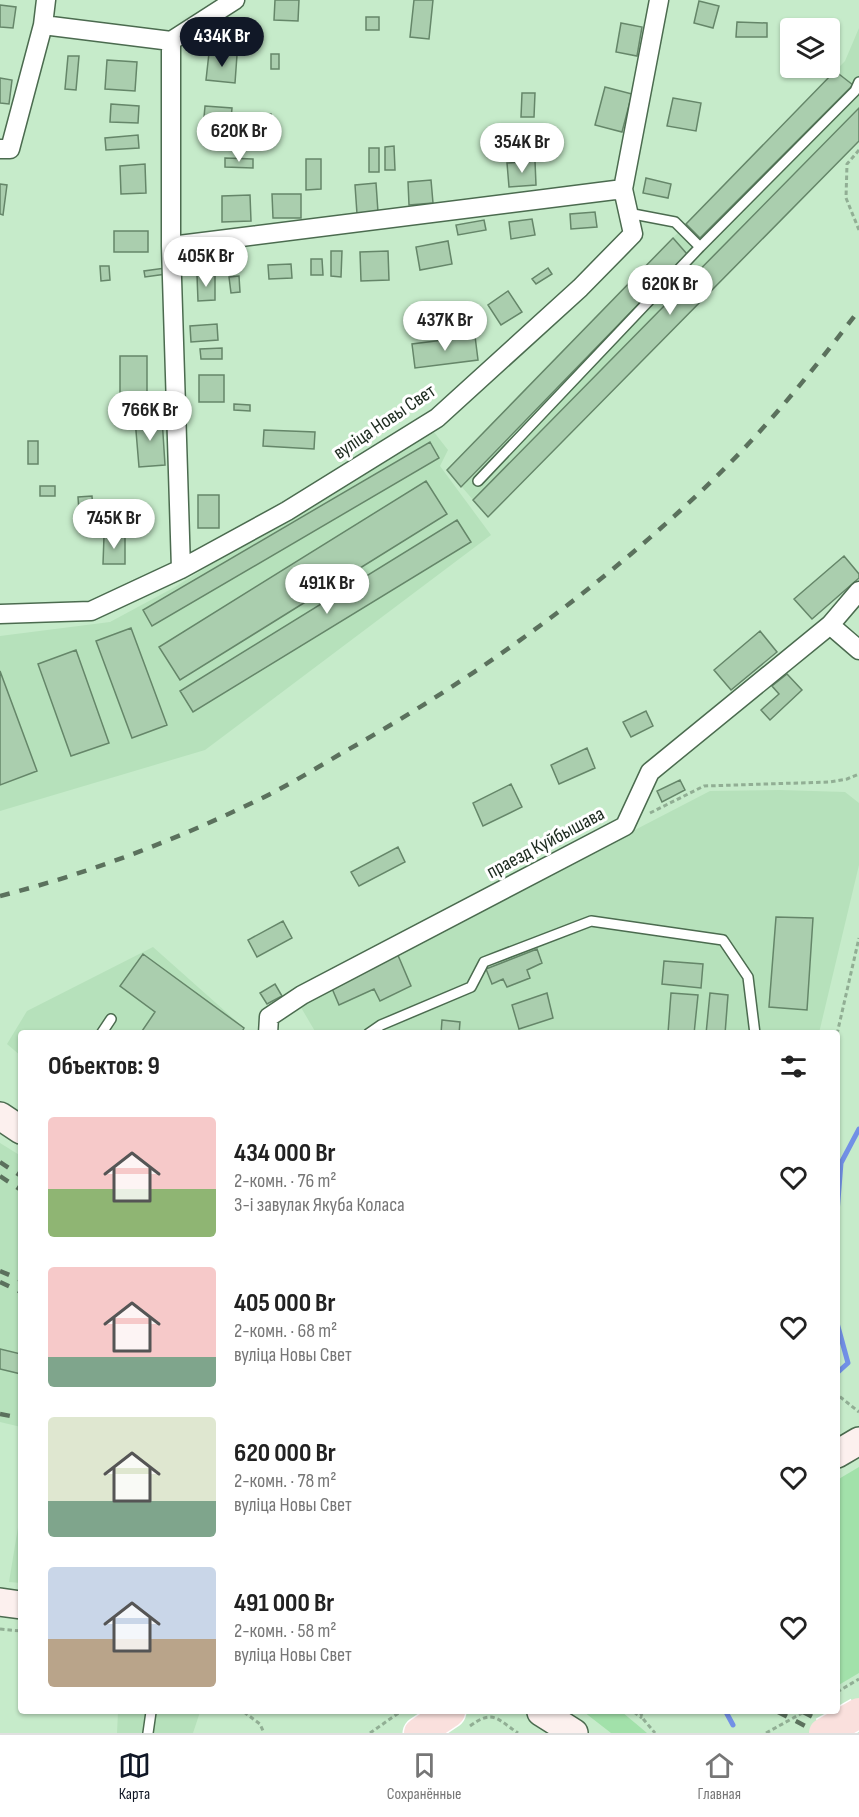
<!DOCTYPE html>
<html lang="ru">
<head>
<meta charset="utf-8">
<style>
  body { margin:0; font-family:"Sofia Sans Condensed",sans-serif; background:#f2f2f2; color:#222; height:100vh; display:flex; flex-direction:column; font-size:22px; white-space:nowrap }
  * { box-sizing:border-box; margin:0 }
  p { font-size:20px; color:#767676 }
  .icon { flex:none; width:33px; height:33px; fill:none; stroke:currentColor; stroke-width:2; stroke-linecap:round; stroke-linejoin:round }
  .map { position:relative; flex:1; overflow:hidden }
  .panel { position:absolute; left:18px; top:1030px; width:822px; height:684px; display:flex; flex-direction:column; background:#fff; border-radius:6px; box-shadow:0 2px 4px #0004 }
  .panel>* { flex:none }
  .fabs { position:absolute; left:780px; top:18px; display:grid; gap:12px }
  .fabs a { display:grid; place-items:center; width:60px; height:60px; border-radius:6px; background:#fff; box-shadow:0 2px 4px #0004; font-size:30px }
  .price { position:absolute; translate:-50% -51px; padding:0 14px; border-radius:21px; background:#fff; color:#222; font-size:20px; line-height:39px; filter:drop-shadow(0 2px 3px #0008) }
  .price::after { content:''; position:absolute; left:50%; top:36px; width:18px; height:14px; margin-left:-9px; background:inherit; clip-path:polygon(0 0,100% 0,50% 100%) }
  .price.current { background:#111827; color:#fff }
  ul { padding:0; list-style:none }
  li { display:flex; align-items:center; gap:18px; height:150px; padding:0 30px }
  li span { display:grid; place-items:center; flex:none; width:168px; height:120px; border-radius:6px; color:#555 }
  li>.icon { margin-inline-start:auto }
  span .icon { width:72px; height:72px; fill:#fffc; stroke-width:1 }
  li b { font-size:26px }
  h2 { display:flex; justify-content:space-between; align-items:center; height:72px; padding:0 30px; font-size:26px }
  .menu { display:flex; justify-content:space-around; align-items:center; height:84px; border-top:2px solid #e0e0e0; background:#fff; font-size:16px; color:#767676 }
  .menu a { display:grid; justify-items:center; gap:3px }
  .menu .current { color:#111827 }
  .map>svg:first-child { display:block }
</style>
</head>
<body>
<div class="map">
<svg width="859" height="1733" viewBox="0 0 859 1733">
  <rect width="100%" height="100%" fill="#c6ebca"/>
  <path fill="#b6e1bb" d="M 859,28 L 859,141 L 488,517 L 447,470 L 845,61 Z
    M 430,427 L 448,450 L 440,466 L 491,535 L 205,750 L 0,811 L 0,636 L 110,622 L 175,587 Z
    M 780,790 L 845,792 L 859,803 L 859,865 L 819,1033 L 316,1033 L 299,1004 L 710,791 Z
    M 153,947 L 244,1028 L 241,1034 L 21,1034 L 21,1056 L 7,1044 L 27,1011 Z
    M 0,1143 L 21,1156 L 21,1427 L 0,1422 Z
    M 21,1509 L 21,1583 L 9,1582 Z
    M 118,1712 L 200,1712 L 193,1733 L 117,1733 Z"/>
  <path fill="#a2e1aa" d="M 859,1467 L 859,1673 L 837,1686 L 837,1480 Z
    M 584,1712 L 622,1712 L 647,1733 L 611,1733 Z"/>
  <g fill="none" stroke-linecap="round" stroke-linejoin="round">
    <path stroke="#7290e6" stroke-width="5" d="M 837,1213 L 841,1163 L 859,1129
      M 837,1323 L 848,1363 L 837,1373
      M 726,1712 L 733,1725"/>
  </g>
  <path fill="#aaceae" stroke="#658669" stroke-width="1.5" d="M 275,0 L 299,0 L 298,21 L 274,20 Z
    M 414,0 L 433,0 L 429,39 L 410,37 Z
    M 699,1 L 719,6 L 713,28 L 694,23 Z
    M 0,5 L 16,7 L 13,28 L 0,27 Z
    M 366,17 L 379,17 L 379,30 L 366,30 Z
    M 737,22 L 767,23 L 767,37 L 736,37 Z
    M 621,23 L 642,27 L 637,56 L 616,52 Z
    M 209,53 L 237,55 L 235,83 L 206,80 Z
    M 271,54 L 279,54 L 279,69 L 271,69 Z
    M 68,56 L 79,56 L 76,90 L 65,89 Z
    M 107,60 L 137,62 L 135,91 L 105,89 Z
    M 835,71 L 853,85 L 700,238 L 686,224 Z
    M 0,78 L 12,80 L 9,104 L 0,103 Z
    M 605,87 L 632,94 L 622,132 L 595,125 Z
    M 522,93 L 535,93 L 534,117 L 521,117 Z
    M 673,98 L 701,103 L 696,131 L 667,126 Z
    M 111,104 L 139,106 L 138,123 L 110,122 Z
    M 205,106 L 232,108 L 230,131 L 203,129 Z
    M 859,108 L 859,141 L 488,517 L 473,500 Z
    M 263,114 L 271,114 L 271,138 L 263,138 Z
    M 138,135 L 139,148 L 106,150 L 105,138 Z
    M 394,146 L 395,170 L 385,170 L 385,147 Z
    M 369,148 L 379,148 L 379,172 L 369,172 Z
    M 225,158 L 253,159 L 253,168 L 225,167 Z
    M 306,159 L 321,159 L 321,189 L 306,190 Z
    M 535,161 L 536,185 L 509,187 L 507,163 Z
    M 145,164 L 146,193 L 121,194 L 120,166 Z
    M 646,178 L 671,184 L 668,198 L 643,193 Z
    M 431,180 L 433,203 L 409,205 L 408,182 Z
    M 376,183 L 378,212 L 357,214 L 355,185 Z
    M 0,184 L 7,185 L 3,215 L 0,214 Z
    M 272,194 L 301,194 L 301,218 L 273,218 Z
    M 250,195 L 251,221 L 222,222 L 222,196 Z
    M 595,212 L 597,227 L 571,229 L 570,214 Z
    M 532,219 L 535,235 L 511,239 L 509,222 Z
    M 484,220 L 486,230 L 458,235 L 456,225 Z
    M 114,231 L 148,231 L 148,252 L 114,252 Z
    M 673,238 L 687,254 L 461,487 L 447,470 Z
    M 448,241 L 452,264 L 420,270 L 416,247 Z
    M 331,251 L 342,251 L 341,277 L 331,276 Z
    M 388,251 L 389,280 L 361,281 L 360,252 Z
    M 311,259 L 322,259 L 323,275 L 311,275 Z
    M 291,264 L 292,278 L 269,279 L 268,265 Z
    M 100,266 L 109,266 L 110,280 L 101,281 Z
    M 165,268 L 166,274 L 145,277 L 144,271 Z
    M 548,268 L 552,274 L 536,284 L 532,279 Z
    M 197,275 L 215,275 L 215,300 L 198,301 Z
    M 239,276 L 240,292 L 231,293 L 229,277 Z
    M 508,291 L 522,312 L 501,325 L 488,305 Z
    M 217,324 L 218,340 L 191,342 L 190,326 Z
    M 475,336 L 478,360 L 415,368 L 412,344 Z
    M 222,348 L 222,359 L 201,359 L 200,349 Z
    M 120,356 L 147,356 L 147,394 L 120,395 Z
    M 199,375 L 224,375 L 224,402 L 199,402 Z
    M 234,404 L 250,405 L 250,411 L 234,410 Z
    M 162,418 L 165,465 L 139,467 L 135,419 Z
    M 264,430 L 315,432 L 314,449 L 263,446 Z
    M 28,441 L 38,441 L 38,464 L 28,464 Z
    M 430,442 L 439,458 L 152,626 L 143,610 Z
    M 426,481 L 447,514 L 180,680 L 159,647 Z
    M 40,486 L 55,486 L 55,496 L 40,496 Z
    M 198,495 L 219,495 L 219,528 L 198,528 Z
    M 92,496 L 94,525 L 80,526 L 78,497 Z
    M 457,520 L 471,542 L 193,712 L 180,691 Z
    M 104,536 L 125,537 L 125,564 L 103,564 Z
    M 844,556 L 859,574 L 859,578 L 812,619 L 794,599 Z
    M 131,628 L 167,725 L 132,738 L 96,641 Z
    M 760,631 L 777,652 L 731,690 L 714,670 Z
    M 76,650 L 109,743 L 71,756 L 38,664 Z
    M 0,671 L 37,771 L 0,785 Z
    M 787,674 L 802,690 L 770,720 L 761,710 L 779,694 L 772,686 Z
    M 646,711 L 653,726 L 631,737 L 623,722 Z
    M 587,748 L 595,768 L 559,784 L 551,765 Z
    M 680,780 L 685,790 L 662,802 L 657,791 Z
    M 511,784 L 522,807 L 483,826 L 473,803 Z
    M 398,847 L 405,862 L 359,886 L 351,872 Z
    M 776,917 L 813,918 L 807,1010 L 769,1007 Z
    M 283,921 L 292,938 L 257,957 L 248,940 Z
    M 537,949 L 542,963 L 527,970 L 530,978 L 507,987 L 503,979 L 492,984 L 486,969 Z
    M 397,953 L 411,986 L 380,1001 L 374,989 L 339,1005 L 331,986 Z
    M 143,954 L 244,1028 L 241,1034 L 140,1034 L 155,1012 L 120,986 Z
    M 664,961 L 703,964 L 701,988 L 662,984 Z
    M 275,984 L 282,996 L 267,1004 L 260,993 Z
    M 547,993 L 553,1018 L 519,1029 L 512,1005 Z
    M 671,993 L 698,995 L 694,1034 L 668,1033 Z
    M 710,993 L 728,995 L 725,1034 L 706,1034 Z
    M 442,1020 L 460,1022 L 459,1034 L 441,1034 Z
    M 0,1349 L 21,1354 L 21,1374 L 0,1369 Z"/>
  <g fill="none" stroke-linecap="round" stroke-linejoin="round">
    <g stroke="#4b6b4f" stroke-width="12">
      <path id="lane" d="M 628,213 L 675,222 L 700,247
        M 478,481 L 700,247 L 855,91 L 859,82
        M 101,1034 L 111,1019
        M 368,1034 L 381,1025 L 471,987 L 484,962 L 591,921 L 723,940 L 748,977 L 755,1034
        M 148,1733 L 151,1712"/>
    </g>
    <g stroke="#4b6b4f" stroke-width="21">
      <path id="street" d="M 43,25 L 171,41 L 235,0
        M 171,41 L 171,246 L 181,569
        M 0,149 L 10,149 L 43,25 L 46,0
        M 171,246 L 623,189
        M 0,614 L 91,611 L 181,569 L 287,511 L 437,418 L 580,288 L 633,234 L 623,189 L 659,0
        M 830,625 L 859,650
        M 268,1034 L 269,1017 L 302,995 L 625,826 L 650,772 L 830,625 L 859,591"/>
    </g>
    <g stroke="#4b6b4f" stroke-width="30">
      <path id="secondary" d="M 0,1116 L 21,1130
        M 837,1454 L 859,1441
        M 0,1602 L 21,1605
        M 541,1712 L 574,1733"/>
    </g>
    <g stroke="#fff" stroke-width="33">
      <path id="primary" d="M 419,1733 L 450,1712"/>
    </g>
    <path stroke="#91ae94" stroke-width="3" stroke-dasharray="4.5 3" stroke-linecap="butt" d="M 859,150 L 847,164 L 846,198 L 859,230
      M 650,813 L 704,786 L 829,782 L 847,779 L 859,774
      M 837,1034 L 859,938
      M 837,1390 L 839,1396 L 859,1412
      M 0,1629 L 21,1631
      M 837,1692 L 859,1679
      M 244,1712 L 260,1724 L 264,1733
      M 634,1712 L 642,1718
      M 640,1712 L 644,1720 L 655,1733
      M 470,1726 C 493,1709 497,1719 518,1733
      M 370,1733 L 400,1712"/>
    <use href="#lane" stroke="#fff" stroke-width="9"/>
    <use href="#street" stroke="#fff" stroke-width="18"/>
    <use href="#secondary" stroke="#fcf0ee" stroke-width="27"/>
    <use href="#primary" stroke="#fae0dd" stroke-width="30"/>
    <path stroke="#5b715d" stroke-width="4.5" stroke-dasharray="10 10" stroke-linecap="butt" d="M 0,896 C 87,874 173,841 254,802 C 284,788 313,770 342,753 C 478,677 606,584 717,476 C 769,425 815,368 859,310
      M 0,1162 L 21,1176
      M 0,1176 L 21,1190
      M 0,1271 L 21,1280
      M 0,1282 L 21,1292
      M 0,1414 L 21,1418
      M 837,1706 L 859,1720
      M 778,1712 L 819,1733
      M 803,1712 L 845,1733"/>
    <g stroke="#fff" stroke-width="33" stroke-linecap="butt">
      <path id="primary-bridge" d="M 824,1733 L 859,1713"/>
    </g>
    <path stroke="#91ae94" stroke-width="3" stroke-dasharray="4.5 3" stroke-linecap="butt" d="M 766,1733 L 804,1712"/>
    <use href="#primary-bridge" stroke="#fae0dd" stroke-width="30"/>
  </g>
  <g text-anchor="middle" stroke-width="6" stroke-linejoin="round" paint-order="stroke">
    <g font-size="20" fill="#1d2b1f" stroke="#fff">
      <text transform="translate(384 421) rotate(-34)" y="7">вуліца Новы Свет</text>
      <text transform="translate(545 842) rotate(-28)" y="7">праезд Куйбышава</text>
    </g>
  </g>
</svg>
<div class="fabs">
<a><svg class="icon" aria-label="layers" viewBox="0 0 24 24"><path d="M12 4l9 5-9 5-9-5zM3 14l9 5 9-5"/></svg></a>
</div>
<b class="price current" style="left:222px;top:68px">434K Br</b>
<b class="price" style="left:239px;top:163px">620K Br</b>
<b class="price" style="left:522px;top:174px">354K Br</b>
<b class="price" style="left:206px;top:288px">405K Br</b>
<b class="price" style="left:670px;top:316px">620K Br</b>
<b class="price" style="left:445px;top:352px">437K Br</b>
<b class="price" style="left:150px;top:442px">766K Br</b>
<b class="price" style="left:114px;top:550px">745K Br</b>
<b class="price" style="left:327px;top:615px">491K Br</b>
<section class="panel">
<h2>Объектов: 9<svg class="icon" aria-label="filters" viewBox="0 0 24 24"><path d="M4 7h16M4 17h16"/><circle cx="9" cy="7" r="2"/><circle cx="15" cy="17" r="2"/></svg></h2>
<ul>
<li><span style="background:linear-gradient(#f6c9c9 60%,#8fb573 0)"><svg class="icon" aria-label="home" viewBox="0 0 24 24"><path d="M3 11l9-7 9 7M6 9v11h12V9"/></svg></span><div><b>434 000 Br</b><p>2-комн. · 76 m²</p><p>3-і завулак Якуба Коласа</p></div><svg class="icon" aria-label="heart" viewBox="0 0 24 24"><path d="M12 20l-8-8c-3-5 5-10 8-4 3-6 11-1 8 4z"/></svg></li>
<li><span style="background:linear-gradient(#f6c9c9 75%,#7fa58c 0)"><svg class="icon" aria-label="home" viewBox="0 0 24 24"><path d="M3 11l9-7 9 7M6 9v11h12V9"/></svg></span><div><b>405 000 Br</b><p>2-комн. · 68 m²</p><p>вуліца Новы Свет</p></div><svg class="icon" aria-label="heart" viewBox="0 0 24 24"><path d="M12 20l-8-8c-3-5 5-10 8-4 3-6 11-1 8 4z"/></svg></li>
<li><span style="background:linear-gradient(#dfe7d0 70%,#7fa58c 0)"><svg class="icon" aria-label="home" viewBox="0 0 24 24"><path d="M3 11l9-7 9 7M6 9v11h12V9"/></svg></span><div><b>620 000 Br</b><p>2-комн. · 78 m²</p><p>вуліца Новы Свет</p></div><svg class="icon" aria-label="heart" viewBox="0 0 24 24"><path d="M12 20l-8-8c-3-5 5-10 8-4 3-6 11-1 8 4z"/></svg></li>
<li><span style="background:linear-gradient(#c9d6e8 60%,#b9a48a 0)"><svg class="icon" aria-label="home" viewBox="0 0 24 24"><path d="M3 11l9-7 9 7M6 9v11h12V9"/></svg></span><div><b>491 000 Br</b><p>2-комн. · 58 m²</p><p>вуліца Новы Свет</p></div><svg class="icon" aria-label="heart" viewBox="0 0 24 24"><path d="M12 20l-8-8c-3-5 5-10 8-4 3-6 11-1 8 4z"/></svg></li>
</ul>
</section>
</div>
<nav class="menu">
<a class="current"><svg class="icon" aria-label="map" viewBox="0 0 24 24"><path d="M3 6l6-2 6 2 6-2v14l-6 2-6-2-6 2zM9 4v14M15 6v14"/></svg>Карта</a>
<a><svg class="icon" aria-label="saved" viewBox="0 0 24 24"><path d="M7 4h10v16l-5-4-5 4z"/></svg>Сохранённые</a>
<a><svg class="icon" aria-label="home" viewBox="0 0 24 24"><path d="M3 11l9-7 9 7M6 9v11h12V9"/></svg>Главная</a>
</nav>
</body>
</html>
